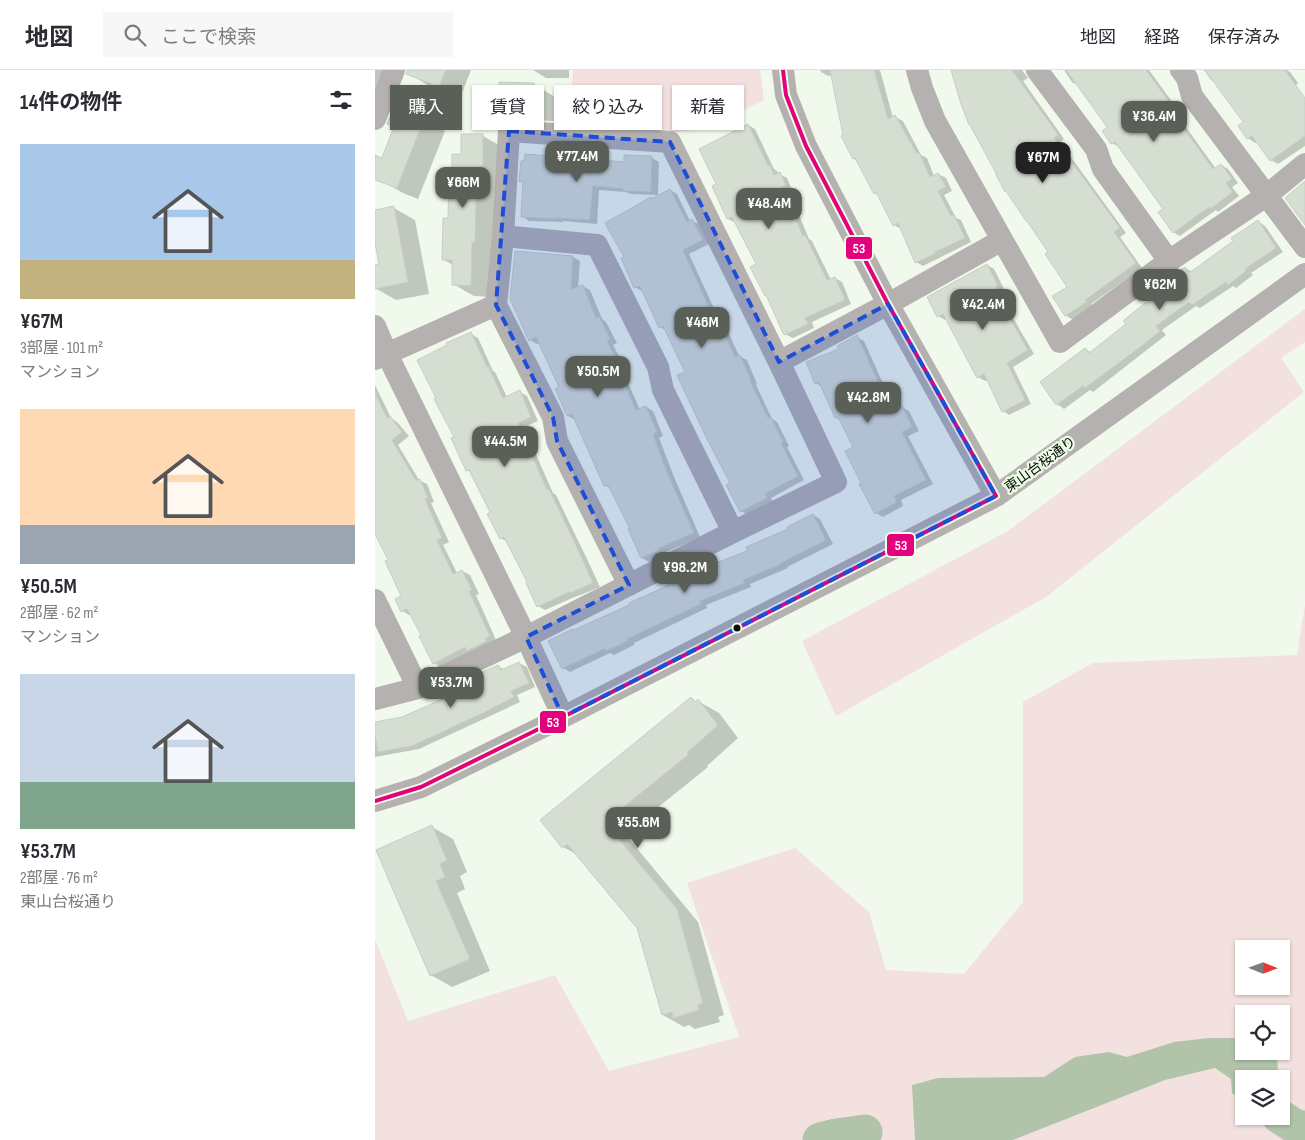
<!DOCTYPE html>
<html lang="ja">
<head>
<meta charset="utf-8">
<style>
  body { margin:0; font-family:"Sofia Sans Condensed","Noto Sans JP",sans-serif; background:#f7f7f7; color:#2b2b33; height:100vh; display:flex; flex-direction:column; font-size:19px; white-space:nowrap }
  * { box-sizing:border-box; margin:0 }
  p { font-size:16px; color:#7c7c81 }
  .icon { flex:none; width:28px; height:28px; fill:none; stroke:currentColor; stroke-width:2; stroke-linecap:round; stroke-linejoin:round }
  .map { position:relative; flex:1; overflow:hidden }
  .panel { display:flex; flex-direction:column; background:#fff; width:375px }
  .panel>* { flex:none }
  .hud { position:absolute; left:15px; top:15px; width:475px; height:45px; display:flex; gap:10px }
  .needle { width:32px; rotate:91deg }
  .tools { position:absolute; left:860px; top:870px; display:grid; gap:10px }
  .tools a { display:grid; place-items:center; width:55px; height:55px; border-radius:0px; background:#fff; box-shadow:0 1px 4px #0004; font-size:25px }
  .price { position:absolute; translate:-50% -42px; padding:0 11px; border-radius:10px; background:#5a6057; color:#fff; font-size:16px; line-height:32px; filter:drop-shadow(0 1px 2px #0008) }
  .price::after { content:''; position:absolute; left:50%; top:30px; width:15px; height:11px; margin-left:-8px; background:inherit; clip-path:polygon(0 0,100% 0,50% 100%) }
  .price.on { background:#222; color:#fff }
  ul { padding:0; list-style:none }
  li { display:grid; align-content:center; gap:10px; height:265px; padding:0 20px }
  li span { display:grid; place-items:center; height:155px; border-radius:0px; color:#555 }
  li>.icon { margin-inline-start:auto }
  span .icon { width:90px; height:90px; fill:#fffc; stroke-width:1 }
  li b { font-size:21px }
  h2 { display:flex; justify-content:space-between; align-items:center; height:60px; padding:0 20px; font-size:21px }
  .tag { padding:0 18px; border-radius:0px; background:#fff; box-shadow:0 1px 4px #0004; font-size:18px; line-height:45px }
  .tag.on { background:#5a6057; color:#fff }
  header { display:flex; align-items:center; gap:30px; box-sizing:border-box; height:70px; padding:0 25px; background:#fff; border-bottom:1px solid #e1e1e2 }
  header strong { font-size:24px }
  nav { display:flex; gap:28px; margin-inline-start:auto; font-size:18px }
  .search { width:350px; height:45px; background:#f7f7f7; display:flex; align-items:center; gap:12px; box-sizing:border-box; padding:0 18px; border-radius:0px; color:#7c7c81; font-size:19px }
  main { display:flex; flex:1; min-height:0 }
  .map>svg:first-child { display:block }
</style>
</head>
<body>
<header>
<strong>地図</strong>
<div class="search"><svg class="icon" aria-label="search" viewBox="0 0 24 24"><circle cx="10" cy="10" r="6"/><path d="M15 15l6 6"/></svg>ここで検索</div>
<nav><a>地図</a><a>経路</a><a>保存済み</a></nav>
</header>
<main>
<section class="panel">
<h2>14件の物件<svg class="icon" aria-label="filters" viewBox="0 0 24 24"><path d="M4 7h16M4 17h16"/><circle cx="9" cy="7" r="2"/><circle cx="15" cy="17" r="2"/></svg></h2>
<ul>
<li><span style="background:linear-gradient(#a9c7e8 75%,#c2b280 0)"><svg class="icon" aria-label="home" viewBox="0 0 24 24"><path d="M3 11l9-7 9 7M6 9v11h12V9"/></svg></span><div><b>¥67M</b><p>3部屋 · 101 m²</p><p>マンション</p></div></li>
<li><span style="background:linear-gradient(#ffd9b3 75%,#9aa5b1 0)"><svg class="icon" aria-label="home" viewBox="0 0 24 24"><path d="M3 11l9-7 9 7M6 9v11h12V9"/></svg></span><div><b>¥50.5M</b><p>2部屋 · 62 m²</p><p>マンション</p></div></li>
<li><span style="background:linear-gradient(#c9d6e8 70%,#7fa58c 0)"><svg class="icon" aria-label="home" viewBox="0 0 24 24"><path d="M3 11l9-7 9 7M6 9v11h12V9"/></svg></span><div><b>¥53.7M</b><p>2部屋 · 76 m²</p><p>東山台桜通り</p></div></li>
</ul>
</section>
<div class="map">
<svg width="930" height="1070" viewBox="0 0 930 1070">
  <rect width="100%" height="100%" fill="#f0f9ec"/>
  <path fill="#f2e1df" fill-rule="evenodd" d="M 198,0 L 385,0 L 389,30 L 332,58 L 297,63 L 207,56 L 195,40 Z
    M 930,239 L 930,272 L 906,288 L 929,322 L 671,527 L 461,646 L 427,571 L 633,461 Z
    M 930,535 L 930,1070 L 0,1070 L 0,869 L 33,951 L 180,905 L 234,1001 L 364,967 L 312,813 L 420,778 L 494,842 L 511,900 L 589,904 L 648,832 L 648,632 L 718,593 L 922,585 ZM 869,879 L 906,879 L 906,916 L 869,916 ZM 869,944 L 906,944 L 906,981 L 869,981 ZM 869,1009 L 906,1009 L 906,1046 L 869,1046 Z"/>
  <path fill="#b1c4aa" d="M 834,968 L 869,968 L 869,981 L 902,982 L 903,1001 L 912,1017 L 906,1024 L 906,1009 L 869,1009 L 869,1032 L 857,1023 L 856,1009 L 840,998 L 790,1010 L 638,1070 L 540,1070 L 537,1015 L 563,1008 L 669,1007 L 700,987 L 734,982 L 752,987 L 799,972 Z"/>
  <path fill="#0003" d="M 0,0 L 10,0 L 0,22 Z
    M 33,0 L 96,0 L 85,28 L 54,16 L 33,3 Z
    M 158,0 L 194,0 L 194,8 L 171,8 Z
    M 445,0 L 505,0 L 518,48 L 520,47 L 528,51 L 546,85 L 552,88 L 559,106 L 563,104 L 571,108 L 577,121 L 569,125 L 581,148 L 586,150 L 596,172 L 548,196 L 541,192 L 526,159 L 519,155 L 504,125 L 499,123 L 483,91 L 479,89 L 468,66 L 470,65 L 457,5 L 453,6 L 446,2 Z
    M 577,0 L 647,0 L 653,8 L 648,11 L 689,69 L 685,72 L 751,163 L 745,167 L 767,198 L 716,234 L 718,237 L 698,250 L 690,245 L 693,217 L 675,182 L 634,123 L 631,121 L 622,106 Z
    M 689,0 L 774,0 L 811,51 L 808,53 L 841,99 L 846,95 L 853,99 L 863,113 L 857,117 L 864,126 L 843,142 L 841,140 L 805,166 L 798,162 L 789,139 L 745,76 L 744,77 L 737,73 L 734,58 L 704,16 L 697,12 Z
    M 829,0 L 912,0 L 915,2 L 923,13 L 921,15 L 930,29 L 930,76 L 903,94 L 896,90 L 883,71 L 880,73 L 873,68 L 865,56 L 870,53 L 841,13 L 836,10 Z
    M 159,14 L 180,27 L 179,51 L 156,50 L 125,33 Z
    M 20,37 L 50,48 L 70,61 L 43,129 L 28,123 L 7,111 L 20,58 L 13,54 Z
    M 373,55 L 380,59 L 399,99 L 402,101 L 404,104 L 412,108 L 417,120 L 414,121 L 434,169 L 437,171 L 456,210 L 460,208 L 467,212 L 476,234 L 437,252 L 439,258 L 418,268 L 410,264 L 393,226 L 383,194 L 361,153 L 353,149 L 338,117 L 342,115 Z
    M 108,66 L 129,78 L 116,227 L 99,226 L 78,214 L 78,195 L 69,190 L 74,149 L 78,106 Z
    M 250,86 L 277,88 L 284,92 L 283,125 L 256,124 L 251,122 L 224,120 L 222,154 L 188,151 L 188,152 L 154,151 L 147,146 L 149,113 L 146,111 L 250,93 Z
    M 295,120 L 302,124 L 315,151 L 317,151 L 324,154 L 334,174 L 314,184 L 347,256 L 352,259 L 364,286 L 372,290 L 382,314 L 381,315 L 397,349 L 402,352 L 414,376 L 412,377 L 429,410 L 396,428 L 398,432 L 373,445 L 366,441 L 357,414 L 312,302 L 292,261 L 285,257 L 269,221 L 267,221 L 260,217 L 251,187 L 276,128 L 278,129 Z
    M 19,138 L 40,150 L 54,224 L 21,230 L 0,218 L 0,196 L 6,195 L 0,171 L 0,141 Z
    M 883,151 L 890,156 L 908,182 L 876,203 L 878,205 L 861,218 L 858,216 L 825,238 L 821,236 L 787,260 L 791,265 L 718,322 L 715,320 L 689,339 L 682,334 L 666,312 L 711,279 L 716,283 L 752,254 L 810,198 L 817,202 L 859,171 Z
    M 141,183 L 198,187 L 205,191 L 203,218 L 207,216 L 215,220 L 227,249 L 231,252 L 242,273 L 238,275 L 254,304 L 250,306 L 265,340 L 271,337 L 278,341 L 288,366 L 284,368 L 299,407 L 325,467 L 291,482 L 291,484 L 274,492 L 267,488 L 255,460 L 256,459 L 236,419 L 230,415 L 201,350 L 193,346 L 181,320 L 186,318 L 165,273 L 162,274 L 155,270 Z
    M 612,195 L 619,199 L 629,219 L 627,220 L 640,244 L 637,246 L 659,284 L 638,297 L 656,334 L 634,345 L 628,341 L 613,310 L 610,311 L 603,307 L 572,249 L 570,250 L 563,246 Z
    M 96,264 L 103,268 L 118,301 L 120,302 L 132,327 L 145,322 L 152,326 L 163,351 L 149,357 L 178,423 L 181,425 L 212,489 L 225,517 L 203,526 L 202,526 L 170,540 L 163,536 L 134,473 L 126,468 L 116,443 L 96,402 L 92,400 L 80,368 L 62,328 Z
    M 482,267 L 489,271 L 520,340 L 527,337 L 534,341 L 544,361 L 533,366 L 558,414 L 526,430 L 528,436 L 508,447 L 501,443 L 488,414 L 480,378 L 466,350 L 461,348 L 448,317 L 441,313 L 465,279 Z
    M 0,315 L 16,348 L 22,352 L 34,366 L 23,375 L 44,410 L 52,414 L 59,432 L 56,433 L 74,472 L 68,475 L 82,503 L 87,501 L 95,505 L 104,524 L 101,525 L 121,570 L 66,597 L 59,593 L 37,544 L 34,545 L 27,541 L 27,526 L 14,491 L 0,461 Z
    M 438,445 L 445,449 L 458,474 L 412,497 L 413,498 L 375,514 L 376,517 L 331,535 L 332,538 L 259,573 L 259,575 L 239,585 L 235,583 L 195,602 L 188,598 L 200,561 L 374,481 L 414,460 Z
    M 144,593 L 152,597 L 160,617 L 142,625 L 145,632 L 44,679 L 0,687 L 0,654 L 28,649 L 108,612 L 123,596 L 130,600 Z
    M 317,629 L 322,632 L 323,631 L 344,643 L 363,668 L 332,696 L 333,697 L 250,764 L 323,852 L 349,945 L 343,947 L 345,952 L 320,959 L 314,955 L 309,957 L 288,945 L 263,857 L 203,785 L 188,777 Z
    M 57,757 L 78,769 L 92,802 L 85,806 L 90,819 L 82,823 L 115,901 L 77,917 L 56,905 Z"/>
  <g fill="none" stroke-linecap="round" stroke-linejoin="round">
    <path stroke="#b1c4aa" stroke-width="35" d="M 904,1046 L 921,1057 L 930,1058
      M 445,1070 L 461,1066 L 490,1062"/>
  </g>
  <path fill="#d6ded2" stroke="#c7cec4" d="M 32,0 L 71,0 L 64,17 L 31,4 Z
    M 455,0 L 499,0 L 513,49 L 520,45 L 542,84 L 544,82 L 555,107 L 563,103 L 571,117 L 563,121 L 576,146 L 579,145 L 590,168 L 560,182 L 560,184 L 540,193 L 523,153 L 518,156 L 501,122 L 499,124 L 480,88 L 478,89 L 466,66 L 468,65 Z
    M 576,0 L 637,0 L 683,65 L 679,68 L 745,158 L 739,162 L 761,193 L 710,230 L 712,232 L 690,246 L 677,226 L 692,217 L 670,184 L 673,182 L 652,151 L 651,151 L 631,121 L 630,122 L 621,105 L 622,105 L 595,55 L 594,55 L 586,34 Z
    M 691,0 L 771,0 L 805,47 L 802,49 L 838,99 L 846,94 L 857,109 L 851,113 L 858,122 L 835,139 L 834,137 L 798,163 L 783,142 L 788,139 L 740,72 L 736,74 L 727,61 L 732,57 Z
    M 830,0 L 910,0 L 930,28 L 930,66 L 895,91 L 877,66 L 872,69 L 863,56 L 868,52 Z
    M 124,12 L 159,13 L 158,39 L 133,38 L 133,34 L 124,34 Z
    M 20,35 L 50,47 L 22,118 L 0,110 L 0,85 L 7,88 L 13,72 L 19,57 L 12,54 Z
    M 373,54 L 393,96 L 395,95 L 399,105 L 405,102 L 411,116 L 407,117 L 428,166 L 430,165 L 452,210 L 460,207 L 470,230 L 430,248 L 433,254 L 409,265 L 391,225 L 390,226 L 375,197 L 381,194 L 357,147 L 352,149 L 337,116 L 341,114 L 324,79 Z
    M 86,64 L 108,64 L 108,97 L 102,97 L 100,172 L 97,172 L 96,216 L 77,215 L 77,190 L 67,190 L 68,148 L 73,148 L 74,105 L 77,105 L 77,84 L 86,84 Z
    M 150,84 L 249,92 L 249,85 L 277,86 L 276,122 L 248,121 L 248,119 L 218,116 L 215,150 L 181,148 L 181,149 L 146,147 L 148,112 L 144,112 L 144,110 L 146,91 L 149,91 Z
    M 930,111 L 930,155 L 910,128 Z
    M 295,119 L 312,152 L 317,149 L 328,170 L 308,180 L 342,255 L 345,254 L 360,287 L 365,285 L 376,310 L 375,311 L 393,348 L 396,347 L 408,372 L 406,373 L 423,406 L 390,424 L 392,428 L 365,442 L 351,415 L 355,413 L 330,365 L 302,305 L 310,302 L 288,256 L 284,258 L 265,216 L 259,218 L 246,188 L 249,187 L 230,153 L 276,127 L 276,129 Z
    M 19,136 L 33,212 L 0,219 L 0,195 L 4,194 L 0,173 L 0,140 Z
    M 883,150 L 901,178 L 870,199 L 871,201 L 853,215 L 851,212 L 817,235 L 814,232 L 781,256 L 785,261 L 768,275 L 710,318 L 708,316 L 681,335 L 665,312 L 710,278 L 714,283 L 751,254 L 748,251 L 775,229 L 772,225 L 810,197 L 814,203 L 858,171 L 856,168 Z
    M 140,181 L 198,186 L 196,219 L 208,215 L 221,248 L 224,246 L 235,269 L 232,271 L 247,300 L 244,301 L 261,340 L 271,336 L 282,362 L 278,364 L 292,402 L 319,463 L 284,478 L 285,480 L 266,488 L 253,459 L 255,459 L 233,415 L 229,416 L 197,344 L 192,346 L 180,319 L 184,317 L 161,267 L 154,271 L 135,229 Z
    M 612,194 L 623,216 L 621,216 L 634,240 L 631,242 L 653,280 L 632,293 L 650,330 L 627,342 L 609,304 L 602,308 L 568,244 L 562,247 L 552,227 Z
    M 96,262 L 112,297 L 113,296 L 128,328 L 145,320 L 156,347 L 143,353 L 172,420 L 174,419 L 205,484 L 218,513 L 195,523 L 194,522 L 162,537 L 151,513 L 152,512 L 129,467 L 125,469 L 112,444 L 115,442 L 94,400 L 91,401 L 76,368 L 79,367 L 59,329 L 61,328 L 42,290 L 72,275 L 71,273 Z
    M 482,265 L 516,341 L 527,336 L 537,357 L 527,362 L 551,410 L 519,426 L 522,432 L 500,444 L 484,414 L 486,413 L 470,381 L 478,377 L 463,347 L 460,348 L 444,312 L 440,314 L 431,292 L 464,279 L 462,276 Z
    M 0,323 L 12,348 L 15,346 L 27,362 L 17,370 L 41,411 L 45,409 L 53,428 L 50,429 L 67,468 L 62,470 L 78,504 L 87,500 L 97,520 L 94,521 L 115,566 L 110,568 L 112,571 L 91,581 L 90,577 L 58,594 L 44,566 L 46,565 L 32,539 L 26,542 L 20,529 L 26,526 L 10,491 L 13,490 L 0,464 Z
    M 438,444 L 451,470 L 406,493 L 406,494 L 368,510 L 370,513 L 325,531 L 326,534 L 252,569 L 253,571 L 231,581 L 229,579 L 187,599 L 173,571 L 198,559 L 199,560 L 254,535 L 254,533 L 294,515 L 293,513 L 312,504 L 372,481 L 371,477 L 413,459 L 412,457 Z
    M 144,592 L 154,613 L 136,621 L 139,627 L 108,643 L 37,676 L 3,682 L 0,665 L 0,652 L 27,647 L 106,612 L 102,604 L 123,595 L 126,600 Z
    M 316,627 L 320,632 L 323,629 L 343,655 L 312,683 L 313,685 L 230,752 L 302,839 L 328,933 L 323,935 L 324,940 L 298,948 L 297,942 L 287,945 L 262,858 L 192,774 L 187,778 L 165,750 Z
    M 57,755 L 72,790 L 65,794 L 70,807 L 61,811 L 95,889 L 55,906 L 1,780 Z"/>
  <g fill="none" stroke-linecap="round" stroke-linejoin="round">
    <path stroke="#b4b1b0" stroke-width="22" d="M 408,0 L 411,25 L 431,76 L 513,234 L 621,426
      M 542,0 L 547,18 L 560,51 L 685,272 L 794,191 L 891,126 L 930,94
      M 662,0 L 721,79 L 728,99 L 794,191
      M 806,0 L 812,8 L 817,26 L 930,177
      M 0,49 L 19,0
      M 128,166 L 222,175 L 283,297 L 288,320 L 358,462
      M 121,235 L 178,347 L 182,371 L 254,515
      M 0,256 L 12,284 L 151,567 L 188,647
      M 0,289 L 121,235 L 128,166 L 134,61 L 295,72 L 404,292 L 461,412 L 358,462 L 151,567 L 43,618 L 0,629
      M 404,292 L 513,234 L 627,170
      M 0,530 L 43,618
      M 0,731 L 46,717 L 188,647 L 621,426 L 930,204"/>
    <g stroke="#edfee7" stroke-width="8">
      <path id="bus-1" d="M 0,731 L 46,717 L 188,647 L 621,426 L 513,234 L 431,76 L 411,25 L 408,0"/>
    </g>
    <use href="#bus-1" stroke="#e5007d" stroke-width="4"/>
  </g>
  <path fill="#1d4ed8" fill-opacity="0.2" stroke="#1d4ed8" stroke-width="4" stroke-dasharray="10 6" stroke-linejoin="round" d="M 134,61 L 295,72 L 404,292 L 513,234 L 621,426 L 188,647 L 151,567 L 254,515 L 182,371 L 178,347 L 121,235 Z"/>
  <circle fill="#090e07" stroke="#edfee7" stroke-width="2" cx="362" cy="558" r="4.5"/>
  <g text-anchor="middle" stroke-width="4.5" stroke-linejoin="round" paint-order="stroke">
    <g font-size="14" fill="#090e07" stroke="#edfee7">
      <text transform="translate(665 394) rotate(-36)" y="5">東山台桜通り</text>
    </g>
  </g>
  <g stroke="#edfee7" stroke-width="2">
    <rect x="470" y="166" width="28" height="24" rx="5" fill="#e5007d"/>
    <rect x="511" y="463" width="29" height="24" rx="5" fill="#e5007d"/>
    <rect x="164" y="640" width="28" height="24" rx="5" fill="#e5007d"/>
  </g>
  <g font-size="14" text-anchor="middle" font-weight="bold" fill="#fff">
    <text x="484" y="183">53</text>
    <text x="526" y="480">53</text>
    <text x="178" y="657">53</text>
  </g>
</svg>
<div class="tools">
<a><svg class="needle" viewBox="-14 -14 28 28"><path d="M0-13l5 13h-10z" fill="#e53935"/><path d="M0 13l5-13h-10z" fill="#7c7c81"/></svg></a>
<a><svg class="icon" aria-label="locate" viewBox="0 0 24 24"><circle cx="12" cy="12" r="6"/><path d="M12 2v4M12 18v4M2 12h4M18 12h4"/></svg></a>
<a><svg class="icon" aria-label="layers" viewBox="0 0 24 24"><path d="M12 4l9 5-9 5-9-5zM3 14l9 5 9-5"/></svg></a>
</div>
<b class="price" style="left:779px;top:73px">¥36.4M</b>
<b class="price" style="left:202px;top:113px">¥77.4M</b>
<b class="price on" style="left:668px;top:114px">¥67M</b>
<b class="price" style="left:88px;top:139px">¥66M</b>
<b class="price" style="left:394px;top:160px">¥48.4M</b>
<b class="price" style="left:785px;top:241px">¥62M</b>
<b class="price" style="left:608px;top:261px">¥42.4M</b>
<b class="price" style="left:327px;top:279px">¥46M</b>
<b class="price" style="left:223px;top:328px">¥50.5M</b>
<b class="price" style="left:493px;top:354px">¥42.8M</b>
<b class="price" style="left:130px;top:398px">¥44.5M</b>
<b class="price" style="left:310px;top:524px">¥98.2M</b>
<b class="price" style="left:76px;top:639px">¥53.7M</b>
<b class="price" style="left:263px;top:779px">¥55.6M</b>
<div class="hud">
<a class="tag on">購入</a>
<a class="tag">賃貸</a>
<a class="tag">絞り込み</a>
<a class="tag">新着</a>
</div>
</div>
</main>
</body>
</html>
